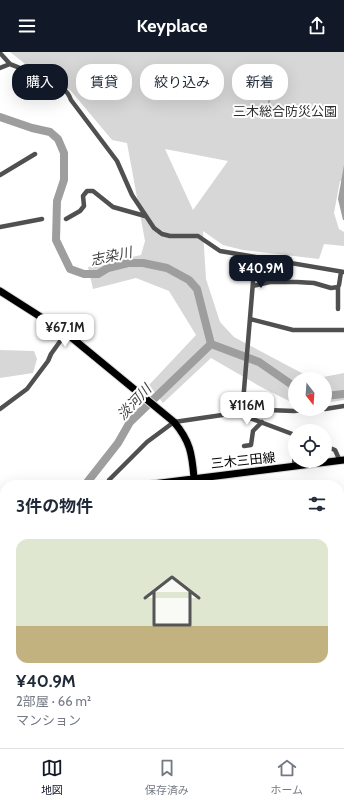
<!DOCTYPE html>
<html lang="ja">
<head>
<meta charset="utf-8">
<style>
  body { margin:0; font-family:Cabin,"Noto Sans JP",sans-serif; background:#f2f2f3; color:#1f2937; height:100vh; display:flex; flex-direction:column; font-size:15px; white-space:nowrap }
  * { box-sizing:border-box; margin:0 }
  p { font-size:13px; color:#747a83 }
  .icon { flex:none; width:22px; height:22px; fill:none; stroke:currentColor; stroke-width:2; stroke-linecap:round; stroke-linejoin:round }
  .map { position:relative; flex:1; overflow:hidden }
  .panel { position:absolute; left:0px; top:428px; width:344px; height:268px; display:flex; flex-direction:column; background:#fff; border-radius:16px 16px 0 0; box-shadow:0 4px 16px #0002 }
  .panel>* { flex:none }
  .top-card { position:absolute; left:12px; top:12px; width:320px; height:36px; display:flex; gap:8px }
  .needle { width:26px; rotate:163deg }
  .buttons { position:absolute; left:288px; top:320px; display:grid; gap:8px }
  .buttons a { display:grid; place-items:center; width:44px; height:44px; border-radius:50%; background:#fff; box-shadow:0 4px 16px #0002; font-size:20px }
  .price { position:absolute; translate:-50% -34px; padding:0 9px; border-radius:8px; background:#fff; color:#222; font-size:13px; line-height:26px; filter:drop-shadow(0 1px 2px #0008) }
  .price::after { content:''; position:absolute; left:50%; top:24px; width:12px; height:9px; margin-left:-6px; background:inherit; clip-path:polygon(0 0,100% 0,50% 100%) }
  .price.on { background:#111827; color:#fff }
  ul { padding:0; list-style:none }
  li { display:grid; align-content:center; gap:8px; height:212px; padding:0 16px }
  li+li { border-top:1px solid #e0e1e3 }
  li span { display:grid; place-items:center; height:124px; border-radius:12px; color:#555 }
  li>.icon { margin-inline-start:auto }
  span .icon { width:72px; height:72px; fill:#fffc; stroke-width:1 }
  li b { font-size:17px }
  h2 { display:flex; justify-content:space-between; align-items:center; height:48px; padding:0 16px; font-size:17px }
  .chip { padding:0 14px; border-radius:16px; background:#fff; box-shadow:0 4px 16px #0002; font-size:14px; line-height:36px }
  .chip.on { background:#111827; color:#fff }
  header { display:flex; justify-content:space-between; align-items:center; height:52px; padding:0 16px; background:#111827; color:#fff; font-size:18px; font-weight:700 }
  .menu { display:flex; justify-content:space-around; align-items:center; height:56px; border-top:1px solid #e0e1e3; background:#fff; font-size:11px; color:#747a83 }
  .menu a { display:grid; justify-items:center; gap:2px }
  .menu .on { color:#111827 }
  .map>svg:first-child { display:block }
</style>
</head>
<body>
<header><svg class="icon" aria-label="menu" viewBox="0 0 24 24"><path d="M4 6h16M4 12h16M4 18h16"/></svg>Keyplace<svg class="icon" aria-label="share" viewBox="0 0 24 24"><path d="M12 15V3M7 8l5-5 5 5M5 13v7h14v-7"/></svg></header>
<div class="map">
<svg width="344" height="696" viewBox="0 0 344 696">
  <rect width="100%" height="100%" fill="#fff"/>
  <path fill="#d7d7d7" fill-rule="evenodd" d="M 10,0 L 344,0 L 344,129 L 340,129 L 334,161 L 339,177 L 344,180 L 344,194 L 324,192 L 319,207 L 243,198 L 223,193 L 203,179 L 206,227 L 220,270 L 234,285 L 313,327 L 344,321 L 344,348 L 325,351 L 325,327 L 295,327 L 295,352 L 261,335 L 211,306 L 163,351 L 149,333 L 196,283 L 169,239 L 136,226 L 93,237 L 88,215 L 141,203 L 145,189 L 127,91 L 112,88 L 71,39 L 59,31 L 46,31 L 41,29 L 24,11 ZM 165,97 L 228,109 L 193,158 Z
    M 0,298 L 34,299 L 37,307 L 33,321 L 0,326 Z
    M 0,494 L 5,494 L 5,691 L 254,691 L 246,696 L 0,696 Z
    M 344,517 L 344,620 L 339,634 L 339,520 Z"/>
  <path fill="#9e9e9e" d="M 344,113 L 344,168 L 343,168 L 338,147 Z"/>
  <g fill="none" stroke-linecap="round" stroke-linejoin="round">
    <path stroke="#9e9e9e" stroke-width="1.5" d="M 267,64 L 269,49 L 273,41"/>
    <path stroke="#9e9e9e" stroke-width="8" d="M 0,65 L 32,76 L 50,80 L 58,87 L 64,101 L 64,128 L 57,149 L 56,188 L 70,217 L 84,222 L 98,222 L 108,216 L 128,211 L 143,211 L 167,216 L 189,228 L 197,237 L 211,292
      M 211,292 L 259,310 L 295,335
      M 325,344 L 344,342
      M 85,433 L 118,391 L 130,370 L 211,292
      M 0,459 L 5,462"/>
    <g stroke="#dbdbdb" stroke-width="9">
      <path id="primary" d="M 0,239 L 66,281 L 174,370 C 190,389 192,401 194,426
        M 145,433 L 344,408
        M 0,489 L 5,488"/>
    </g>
    <path stroke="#505050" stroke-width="4.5" d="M 0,1 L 10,12
      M 0,16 L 10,12 C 16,15 25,17 30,22 C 34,25 36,30 41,33 C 53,40 64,29 71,48 L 117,109 L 132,143 L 154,176 L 162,182 L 170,184 L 198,184 L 220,199 L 344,220
      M 0,123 L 35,102
      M 66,167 L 80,159 L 84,154 L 83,144 L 87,139 L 93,139 L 113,155 L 145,164
      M 0,175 L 42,167
      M 253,234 L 270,230 L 297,230 L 314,231 L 331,236 L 338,235 L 339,233 L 341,220
      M 338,235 L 338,257
      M 250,267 L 293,278 L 344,278
      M 0,357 L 27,337 L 48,309 L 51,302 L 66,281
      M 243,357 L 294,359 L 316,357
      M 325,357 L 344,354
      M 242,362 L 255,206
      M 244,394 L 251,393 L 253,379 L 262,370
      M 325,394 L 335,398 L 340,409
      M 294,415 L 295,386
      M 108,433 L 109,428 L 147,390 L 174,370 L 236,361 L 295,383
      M 339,643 L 344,635
      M 283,696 L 285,691"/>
    <use href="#primary" stroke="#000" stroke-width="7"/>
  </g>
  <g text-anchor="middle" stroke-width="4" stroke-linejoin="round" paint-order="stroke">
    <g font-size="13" fill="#2e2e2e" stroke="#fff">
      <text x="285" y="64">三木総合防災公園</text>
    </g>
    <g font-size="13" fill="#000" stroke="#fff">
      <text transform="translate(243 408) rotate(-6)" y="5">三木三田線</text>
    </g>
    <g font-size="14" font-style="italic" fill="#3f3f3f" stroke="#fff">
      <text transform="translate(111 204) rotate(-12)" y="5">志染川</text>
      <text transform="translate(134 350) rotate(-47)" y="5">淡河川</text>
    </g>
  </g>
</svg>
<div class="buttons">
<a><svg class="needle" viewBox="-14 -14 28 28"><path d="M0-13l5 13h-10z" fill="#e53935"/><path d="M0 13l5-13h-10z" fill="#747a83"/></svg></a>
<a><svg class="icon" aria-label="locate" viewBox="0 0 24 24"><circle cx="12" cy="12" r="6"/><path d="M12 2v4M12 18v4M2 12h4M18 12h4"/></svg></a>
</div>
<b class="price on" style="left:261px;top:237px">¥40.9M</b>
<b class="price" style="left:65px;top:296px">¥67.1M</b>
<b class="price" style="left:247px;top:374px">¥116M</b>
<div class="top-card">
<a class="chip on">購入</a>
<a class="chip">賃貸</a>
<a class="chip">絞り込み</a>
<a class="chip">新着</a>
</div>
<section class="panel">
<h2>3件の物件<svg class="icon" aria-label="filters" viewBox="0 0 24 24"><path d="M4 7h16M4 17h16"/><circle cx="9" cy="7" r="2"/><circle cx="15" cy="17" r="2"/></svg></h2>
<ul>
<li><span style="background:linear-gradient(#dfe7d0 70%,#c2b280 0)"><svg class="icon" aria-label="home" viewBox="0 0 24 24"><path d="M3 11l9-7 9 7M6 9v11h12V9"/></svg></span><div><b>¥40.9M</b><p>2部屋 · 66 m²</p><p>マンション</p></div></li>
</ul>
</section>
</div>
<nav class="menu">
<a class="on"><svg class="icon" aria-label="map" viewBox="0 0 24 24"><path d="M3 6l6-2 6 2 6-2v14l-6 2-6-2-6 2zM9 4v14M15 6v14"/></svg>地図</a>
<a><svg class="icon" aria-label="saved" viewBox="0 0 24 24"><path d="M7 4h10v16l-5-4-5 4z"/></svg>保存済み</a>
<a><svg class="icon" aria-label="home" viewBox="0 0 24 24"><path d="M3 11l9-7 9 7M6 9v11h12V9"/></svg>ホーム</a>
</nav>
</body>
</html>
